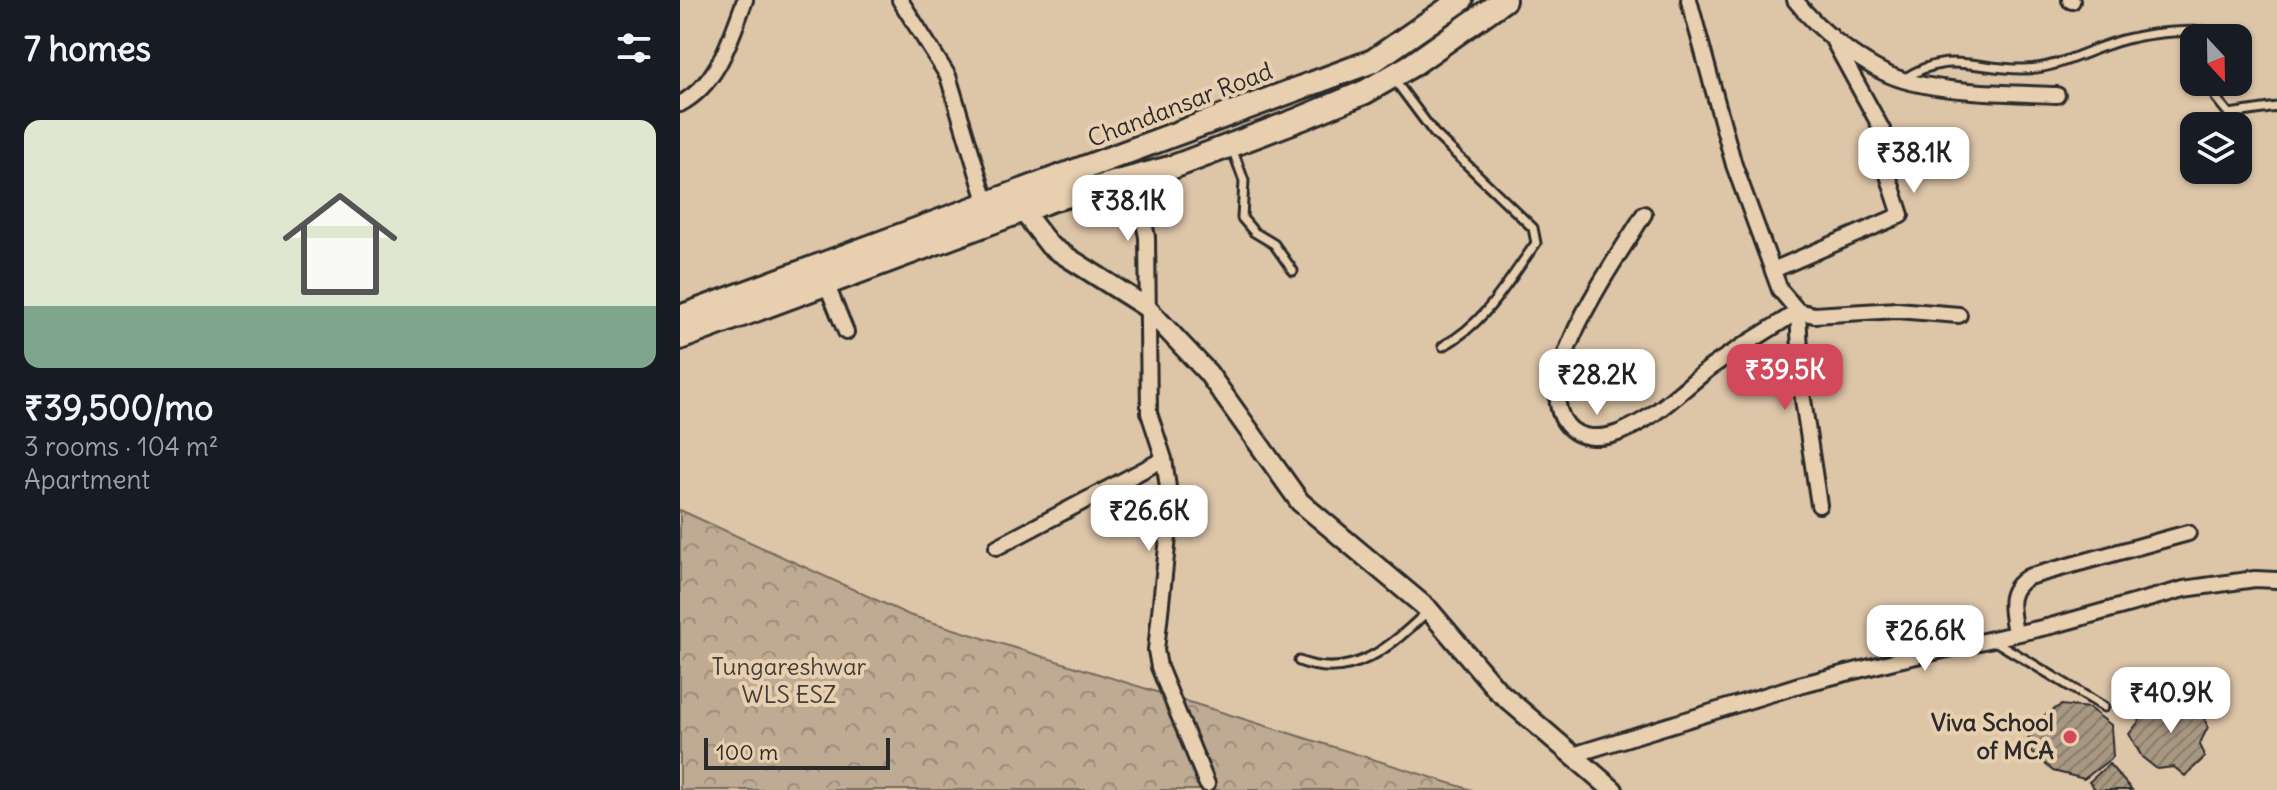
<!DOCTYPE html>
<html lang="en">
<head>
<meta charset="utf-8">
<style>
  body { margin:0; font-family:Delius,sans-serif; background:#242831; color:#f1f3f6; height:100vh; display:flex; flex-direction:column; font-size:30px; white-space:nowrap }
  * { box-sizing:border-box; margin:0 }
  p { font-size:26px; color:#9ea1a6 }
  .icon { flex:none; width:44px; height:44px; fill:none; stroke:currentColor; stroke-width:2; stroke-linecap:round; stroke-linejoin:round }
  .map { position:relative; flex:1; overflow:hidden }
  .details { display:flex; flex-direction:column; background:#171b24; width:680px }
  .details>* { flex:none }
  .needle { width:52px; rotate:158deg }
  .tools { position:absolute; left:1500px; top:24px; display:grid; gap:16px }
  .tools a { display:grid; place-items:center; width:72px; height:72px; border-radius:16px; background:#171b24; box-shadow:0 2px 6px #0004; font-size:40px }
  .scale { position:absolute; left:24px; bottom:20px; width:186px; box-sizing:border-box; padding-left:8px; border:4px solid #2b2b2b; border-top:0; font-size:22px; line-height:28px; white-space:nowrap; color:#2b2b2b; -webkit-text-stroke:6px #e8cfb0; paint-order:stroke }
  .price { position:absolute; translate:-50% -68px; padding:0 18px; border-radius:16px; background:#fff; color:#222; font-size:26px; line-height:52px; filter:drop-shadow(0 2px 4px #0008) }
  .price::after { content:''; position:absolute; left:50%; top:48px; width:24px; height:18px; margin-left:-12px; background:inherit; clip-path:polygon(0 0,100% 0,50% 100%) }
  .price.on { background:#d1495b; color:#fff }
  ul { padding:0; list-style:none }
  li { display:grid; align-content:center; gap:16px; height:424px; padding:0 24px }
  li span { display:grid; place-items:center; height:248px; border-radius:16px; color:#555 }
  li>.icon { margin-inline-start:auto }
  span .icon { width:144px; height:144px; fill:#fffc; stroke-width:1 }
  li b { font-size:34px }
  h2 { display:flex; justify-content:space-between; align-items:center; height:96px; padding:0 24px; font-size:34px }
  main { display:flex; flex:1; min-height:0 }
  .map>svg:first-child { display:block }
</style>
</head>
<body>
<main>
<section class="details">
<h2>7 homes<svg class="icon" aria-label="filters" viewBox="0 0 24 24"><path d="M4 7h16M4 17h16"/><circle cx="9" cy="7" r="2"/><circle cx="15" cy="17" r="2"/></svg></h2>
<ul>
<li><span style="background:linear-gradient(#dfe7d0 75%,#7fa58c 0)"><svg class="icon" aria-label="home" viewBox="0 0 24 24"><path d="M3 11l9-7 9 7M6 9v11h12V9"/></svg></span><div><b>₹39,500/mo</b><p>3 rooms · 104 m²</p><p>Apartment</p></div></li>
</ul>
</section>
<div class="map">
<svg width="1597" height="790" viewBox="0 0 1597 790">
  <defs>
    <pattern id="park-crowns" width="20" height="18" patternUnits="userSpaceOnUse" patternTransform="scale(2)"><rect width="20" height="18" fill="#bfab93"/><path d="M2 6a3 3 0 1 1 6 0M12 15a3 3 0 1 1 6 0" fill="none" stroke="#9b8b78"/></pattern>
    <pattern id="building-hatch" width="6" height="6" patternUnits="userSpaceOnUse" patternTransform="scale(2)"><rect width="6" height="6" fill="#a89882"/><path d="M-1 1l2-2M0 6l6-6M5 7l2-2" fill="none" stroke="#897c6b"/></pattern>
  </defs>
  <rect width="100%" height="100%" fill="#ddc5a8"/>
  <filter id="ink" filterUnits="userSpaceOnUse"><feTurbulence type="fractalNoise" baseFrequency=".0125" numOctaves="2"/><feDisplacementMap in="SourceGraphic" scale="16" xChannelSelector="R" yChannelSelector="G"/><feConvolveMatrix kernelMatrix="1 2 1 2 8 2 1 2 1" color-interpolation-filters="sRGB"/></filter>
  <g filter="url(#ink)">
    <path fill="url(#park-crowns)" stroke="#756b5f" stroke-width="2" d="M 0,510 L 229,615 L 792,790 L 0,790 Z"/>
    <path fill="url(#building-hatch)" stroke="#2b2b2b" stroke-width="2" d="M 1503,698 L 1519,707 L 1528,727 L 1519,745 L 1525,757 L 1505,776 L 1494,767 L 1477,769 L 1462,757 L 1449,734 L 1475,701 Z
      M 1381,705 L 1409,708 L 1431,725 L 1433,757 L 1404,779 L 1373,771 L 1347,748 L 1351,724 Z
      M 1429,764 L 1452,790 L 1416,790 L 1409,782 Z"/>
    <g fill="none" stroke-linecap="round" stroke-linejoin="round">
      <g stroke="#2b2b2b" stroke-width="13">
        <path id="service" d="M 713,78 L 754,133 L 853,228 L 856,243 C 828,281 806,323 763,346
          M 1224,79 C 1269,49 1296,70 1344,69 C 1381,69 1415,45 1451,38 C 1475,32 1500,31 1525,31 L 1535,38
          M 1537,82 L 1536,98 L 1549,114 L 1597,107
          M 552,148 L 564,181 L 562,218 L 574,232 L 594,244 L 613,271
          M 1313,640 L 1424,707
          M 619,661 C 672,682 711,646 747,612"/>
      </g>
      <g stroke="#2b2b2b" stroke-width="20">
        <path id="minor" d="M 220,0 L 268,76 L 309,211
          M 1009,0 L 1054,165 L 1100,290 L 1118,311 L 1134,315 L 1217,310 L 1279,315
          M 1115,0 C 1138,30 1186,69 1223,80 C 1267,93 1331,93 1377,95
          M 1390,0 L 1392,1
          M 0,104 C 39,83 50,39 65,0
          M 455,179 L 467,237 L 469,413 L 484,459 L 491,509 L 476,650 L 479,667 L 527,784
          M 964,214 C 938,258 848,379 887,425 C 899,440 921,439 938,433 C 975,419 1000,391 1031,367 C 1059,347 1090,330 1118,311
          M 1093,270 L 1221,215 L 1206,169 L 1205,135 L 1151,36
          M 146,283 L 166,332
          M 1118,311 L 1122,393 L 1139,505
          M 317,547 L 484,459
          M 1335,633 C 1331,609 1325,591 1348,577 L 1508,533
          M 893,755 L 1119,685 L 1214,661 L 1371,626 L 1504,589 L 1575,579 L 1597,580"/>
      </g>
      <g stroke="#2b2b2b" stroke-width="24">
        <path id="tertiary" d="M 336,202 L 370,246 L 466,307 L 528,373 L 620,502 L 749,610 L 818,691 L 933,790"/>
      </g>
      <g stroke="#2b2b2b" stroke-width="28">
        <path id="primary" d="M 0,317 L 693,61 L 781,0
          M 0,338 L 371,200 L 493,167 L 620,119 L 685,92 L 732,65 L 824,0"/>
      </g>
      <use href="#service" stroke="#e8cfb0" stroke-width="7"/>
      <use href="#minor" stroke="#e8cfb0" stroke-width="14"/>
      <use href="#tertiary" stroke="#e8cfb0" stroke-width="18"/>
      <use href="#primary" stroke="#e8cfb0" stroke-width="22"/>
    </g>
  </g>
  <circle fill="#d1495b" stroke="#e8cfb0" stroke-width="3" cx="1390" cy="737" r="8"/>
  <g text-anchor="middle" stroke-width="8" stroke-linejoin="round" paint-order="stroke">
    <g font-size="24" fill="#2b2b2b" stroke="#e8cfb0">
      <text transform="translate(500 105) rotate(-21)" y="8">Chandansar Road</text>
    </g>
    <g font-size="24" fill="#413e3b" stroke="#e8cfb0">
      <text x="109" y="675">Tungareshwar<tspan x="109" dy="28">WLS ESZ</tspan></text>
    </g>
    <g font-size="24" font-weight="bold" fill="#2b2b2b" stroke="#e8cfb0" text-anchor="end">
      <text x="1374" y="731">Viva School<tspan x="1374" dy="28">of MCA</tspan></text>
    </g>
  </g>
</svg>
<div class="tools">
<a><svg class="needle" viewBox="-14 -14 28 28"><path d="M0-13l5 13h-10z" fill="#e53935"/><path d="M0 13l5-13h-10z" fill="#9ea1a6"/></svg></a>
<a><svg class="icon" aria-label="layers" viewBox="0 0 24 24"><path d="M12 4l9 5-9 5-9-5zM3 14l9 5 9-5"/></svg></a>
</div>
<div class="scale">100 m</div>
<b class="price" style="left:1234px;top:195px">₹38.1K</b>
<b class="price" style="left:448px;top:243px">₹38.1K</b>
<b class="price on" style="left:1105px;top:412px">₹39.5K</b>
<b class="price" style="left:917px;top:417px">₹28.2K</b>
<b class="price" style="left:469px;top:553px">₹26.6K</b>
<b class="price" style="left:1245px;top:673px">₹26.6K</b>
<b class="price" style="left:1491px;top:735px">₹40.9K</b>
</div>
</main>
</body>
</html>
